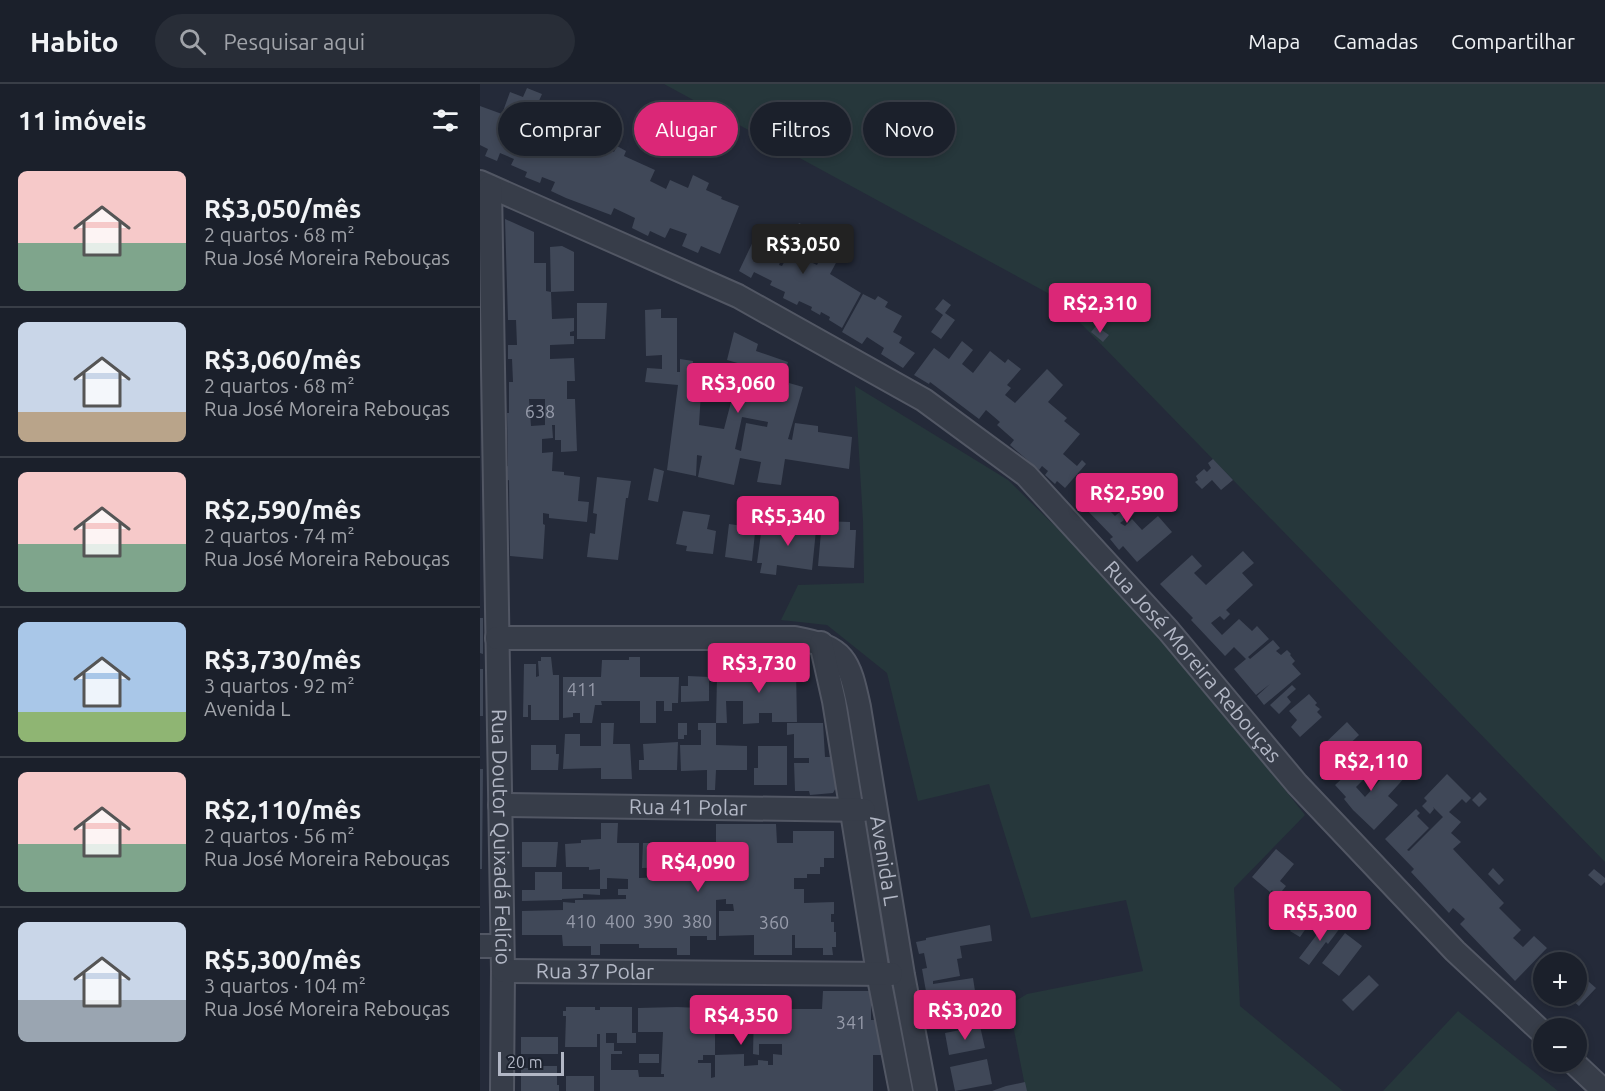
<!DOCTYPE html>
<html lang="pt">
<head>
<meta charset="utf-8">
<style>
  body { margin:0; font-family:Ubuntu,sans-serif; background:#282d37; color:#f1f3f6; height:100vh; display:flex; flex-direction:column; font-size:22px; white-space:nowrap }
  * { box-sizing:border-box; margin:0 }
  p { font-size:20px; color:#a0a3a9 }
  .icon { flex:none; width:33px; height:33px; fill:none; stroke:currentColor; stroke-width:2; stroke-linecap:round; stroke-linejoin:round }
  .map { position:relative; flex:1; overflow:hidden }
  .details { display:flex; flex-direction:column; background:#1b202b; width:480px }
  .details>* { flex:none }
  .hud { position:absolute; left:18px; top:18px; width:570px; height:54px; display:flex; gap:12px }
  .buttons { position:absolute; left:1053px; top:868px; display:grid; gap:12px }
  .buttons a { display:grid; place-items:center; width:54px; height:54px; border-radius:50%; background:#1b202b; box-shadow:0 3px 9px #0003,0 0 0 2px #393e47; font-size:30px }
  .scale { position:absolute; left:18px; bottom:15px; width:66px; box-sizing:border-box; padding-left:6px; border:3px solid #b2b7c5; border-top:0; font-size:16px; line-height:21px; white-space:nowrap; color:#b2b7c5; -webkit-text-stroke:4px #1c222e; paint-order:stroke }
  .price { position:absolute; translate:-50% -51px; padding:0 14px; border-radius:6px; background:#db2777; color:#fff; font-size:20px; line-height:39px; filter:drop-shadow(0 2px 3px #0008) }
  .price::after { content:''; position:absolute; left:50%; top:36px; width:18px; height:14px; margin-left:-9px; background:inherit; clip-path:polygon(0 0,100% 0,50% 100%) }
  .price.on { background:#222; color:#fff }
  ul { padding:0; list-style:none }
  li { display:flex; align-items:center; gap:18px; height:150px; padding:0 18px }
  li+li { border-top:2px solid #393e47 }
  li span { display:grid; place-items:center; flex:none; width:168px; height:120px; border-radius:9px; color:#555 }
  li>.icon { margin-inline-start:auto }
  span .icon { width:72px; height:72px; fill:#fffc; stroke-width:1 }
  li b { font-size:26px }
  h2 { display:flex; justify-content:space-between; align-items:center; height:72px; padding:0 18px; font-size:26px }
  .pill { padding:0 21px; border-radius:27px; background:#1b202b; box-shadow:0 3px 9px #0003,0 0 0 2px #393e47; font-size:21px; line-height:54px }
  .pill.on { background:#db2777; color:#fff }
  header { display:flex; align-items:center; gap:36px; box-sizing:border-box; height:84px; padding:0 30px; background:#1b202b; border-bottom:2px solid #393e47 }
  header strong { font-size:28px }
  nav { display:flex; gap:33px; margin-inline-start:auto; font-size:21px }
  .search { width:420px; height:54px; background:#282d37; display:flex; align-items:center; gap:15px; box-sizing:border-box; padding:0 21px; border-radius:33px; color:#a0a3a9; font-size:22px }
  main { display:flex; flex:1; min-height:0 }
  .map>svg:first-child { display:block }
</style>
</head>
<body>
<header>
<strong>Habito</strong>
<div class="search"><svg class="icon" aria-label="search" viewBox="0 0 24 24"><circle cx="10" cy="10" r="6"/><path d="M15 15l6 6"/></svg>Pesquisar aqui</div>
<nav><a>Mapa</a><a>Camadas</a><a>Compartilhar</a></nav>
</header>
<main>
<section class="details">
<h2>11 imóveis<svg class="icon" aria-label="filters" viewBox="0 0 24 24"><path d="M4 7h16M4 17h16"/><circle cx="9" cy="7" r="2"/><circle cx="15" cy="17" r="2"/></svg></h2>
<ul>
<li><span style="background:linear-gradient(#f6c9c9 60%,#7fa58c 0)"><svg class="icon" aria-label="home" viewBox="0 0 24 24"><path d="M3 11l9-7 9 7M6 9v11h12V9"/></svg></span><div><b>R$3,050/mês</b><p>2 quartos · 68 m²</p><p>Rua José Moreira Rebouças</p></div></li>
<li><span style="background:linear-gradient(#c9d6e8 75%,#b9a48a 0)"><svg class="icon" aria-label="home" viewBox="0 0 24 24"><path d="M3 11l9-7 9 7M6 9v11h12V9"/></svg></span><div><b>R$3,060/mês</b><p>2 quartos · 68 m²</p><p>Rua José Moreira Rebouças</p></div></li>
<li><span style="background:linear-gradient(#f6c9c9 60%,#7fa58c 0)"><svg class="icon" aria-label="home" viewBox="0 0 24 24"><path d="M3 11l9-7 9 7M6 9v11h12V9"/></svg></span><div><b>R$2,590/mês</b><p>2 quartos · 74 m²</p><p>Rua José Moreira Rebouças</p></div></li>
<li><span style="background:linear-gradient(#a9c7e8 75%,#8fb573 0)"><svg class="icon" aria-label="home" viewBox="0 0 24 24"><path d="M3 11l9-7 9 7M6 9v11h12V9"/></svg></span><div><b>R$3,730/mês</b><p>3 quartos · 92 m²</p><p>Avenida L</p></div></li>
<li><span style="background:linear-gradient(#f6c9c9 60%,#7fa58c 0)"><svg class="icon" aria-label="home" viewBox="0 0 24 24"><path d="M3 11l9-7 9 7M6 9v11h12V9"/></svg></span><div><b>R$2,110/mês</b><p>2 quartos · 56 m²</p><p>Rua José Moreira Rebouças</p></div></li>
<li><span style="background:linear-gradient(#c9d6e8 65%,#9aa5b1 0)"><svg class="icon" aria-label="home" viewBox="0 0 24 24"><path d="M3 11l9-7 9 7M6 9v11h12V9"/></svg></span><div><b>R$5,300/mês</b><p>3 quartos · 104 m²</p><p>Rua José Moreira Rebouças</p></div></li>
</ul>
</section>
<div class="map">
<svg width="1125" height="1007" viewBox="0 0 1125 1007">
  <rect width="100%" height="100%" fill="#242a39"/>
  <path fill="#26373b" d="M 184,0 L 1125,0 L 1125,778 L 575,213 Z
    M 375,302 L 528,396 L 671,536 L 825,731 L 754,804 L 760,922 L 863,1007 L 546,1007 L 529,921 L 547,910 L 663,887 L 646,816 L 551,834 L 509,700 L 438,717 L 407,589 L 347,541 L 301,536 L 318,501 L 384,499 L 383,437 Z
    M 978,927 L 1078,1007 L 903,1007 Z"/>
  <path fill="#404858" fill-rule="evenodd" d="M 47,4 L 62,10 L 46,46 L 61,52 L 69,32 L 86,38 L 83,44 L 95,50 L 90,62 L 105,69 L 123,23 L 136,28 L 121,62 L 134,68 L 137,62 L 146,67 L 144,72 L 175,86 L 170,97 L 186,105 L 190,96 L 208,104 L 213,91 L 229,99 L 226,106 L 242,113 L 241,115 L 259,122 L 240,170 L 221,162 L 218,169 L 202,162 L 207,150 L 190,144 L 185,154 L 170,147 L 168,152 L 152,144 L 155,134 L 134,124 L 131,131 L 86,114 L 71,107 L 75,98 L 62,93 L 60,99 L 45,93 L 47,88 L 31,81 L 34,75 L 20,69 L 17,77 L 5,72 L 8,65 L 0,61 L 0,22 L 22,30 L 30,8 L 43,13 Z
    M 25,135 L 54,148 L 54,179 L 66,179 L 66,207 L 71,208 L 72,235 L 94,234 L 94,247 L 90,248 L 90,252 L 94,252 L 94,260 L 70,261 L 70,275 L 94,274 L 95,297 L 87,297 L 87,315 L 95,315 L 97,367 L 81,368 L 81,356 L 75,356 L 75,341 L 72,341 L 73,354 L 62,355 L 62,369 L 73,368 L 72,387 L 84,388 L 84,391 L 100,393 L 98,417 L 109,418 L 107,438 L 69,434 L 69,430 L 63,429 L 63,440 L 65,441 L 63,475 L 30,472 L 29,396 L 25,397 L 24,383 L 28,382 L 27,329 L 29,329 L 29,298 L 33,298 L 32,275 L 28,275 L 28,261 L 37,261 L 36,236 L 28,236 ZM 49,315 L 65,315 L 65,341 L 51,342 Z
    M 319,139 L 335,147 L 322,174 L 337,181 L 348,158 L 363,166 L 350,190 L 381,209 L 362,244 L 349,236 L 350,233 L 341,228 L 340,231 L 331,226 L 332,223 L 319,217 L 317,221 L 303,214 L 305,208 L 290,201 L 292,197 L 274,188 L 271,194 L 259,187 L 278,147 L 290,152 L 286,160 L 290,162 L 289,165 L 303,171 L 299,181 L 302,182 L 307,173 L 304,172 L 314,151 L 316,152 L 318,148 L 315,146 Z
    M 82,162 L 94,168 L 94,207 L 71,208 L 70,163 Z
    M 383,210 L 395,216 L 398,212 L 408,218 L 405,223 L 422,232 L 413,248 L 422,253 L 419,259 L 435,269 L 423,284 L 401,270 L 404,264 L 387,253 L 382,260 L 362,248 Z
    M 463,215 L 471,221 L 465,229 L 475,236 L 461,255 L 451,248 L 463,231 L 455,225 Z
    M 97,219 L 127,219 L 125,255 L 97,255 Z
    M 181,225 L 181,234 L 197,234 L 197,288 L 200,288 L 200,275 L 213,277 L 212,290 L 222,291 L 219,341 L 244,345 L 261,280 L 247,276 L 254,248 L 278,260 L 276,267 L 308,278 L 301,299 L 309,301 L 309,299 L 323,303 L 308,355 L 312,356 L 315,339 L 338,342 L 338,348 L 372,353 L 369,385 L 305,375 L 301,401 L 277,398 L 281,378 L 260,374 L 254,401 L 218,393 L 222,372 L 217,371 L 216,392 L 187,386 L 198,301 L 165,298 L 167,284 L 182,285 L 182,271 L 166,272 L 165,226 ZM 262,333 L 288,338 L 287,343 L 266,339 L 261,367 L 255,365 Z
    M 616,242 L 629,251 L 623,258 L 611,248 Z
    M 482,257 L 493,266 L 482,280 L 493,289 L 510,267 L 525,279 L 528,275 L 541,285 L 527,301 L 531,304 L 525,311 L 535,319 L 567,285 L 583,301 L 568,318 L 587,334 L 584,337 L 600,350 L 583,370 L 597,382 L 602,376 L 606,380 L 585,404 L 577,397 L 575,400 L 565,391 L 568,387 L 562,382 L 559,386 L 530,361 L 534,356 L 517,341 L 520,338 L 506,326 L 499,335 L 450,298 L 449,300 L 434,291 L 454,264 L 469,275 Z
    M 733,375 L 753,396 L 741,406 L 732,396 L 722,405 L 715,398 L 718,396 L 716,392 L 724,385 L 727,388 L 731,384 L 728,379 Z
    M 174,384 L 184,387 L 178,418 L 168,416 Z
    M 117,393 L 151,397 L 148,414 L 146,414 L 138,476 L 107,473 L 110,449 L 115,450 L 117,430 L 113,429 Z
    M 633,397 L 636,401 L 634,403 L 639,409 L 630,418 L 634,423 L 630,427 L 635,432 L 667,404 L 670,408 L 662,416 L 666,419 L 650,433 L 648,430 L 643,435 L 644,436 L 640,439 L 645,442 L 652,435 L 662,446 L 678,432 L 692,448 L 657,478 L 643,462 L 639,466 L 630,455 L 633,453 L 604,423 Z
    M 203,427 L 230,431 L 227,445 L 236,447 L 233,470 L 206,467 L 207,462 L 196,460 Z
    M 311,432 L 318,433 L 318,441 L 322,442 L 323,434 L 337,436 L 332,486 L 297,481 L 296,491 L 280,489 L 282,479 L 277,479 L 282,442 L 290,443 L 290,446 L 309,448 Z
    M 342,437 L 370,438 L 370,446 L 376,446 L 374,484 L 338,482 Z
    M 249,440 L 263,442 L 262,448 L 275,449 L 272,477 L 245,473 Z
    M 763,467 L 774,479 L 762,489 L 773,501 L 746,526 L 750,530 L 744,536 L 740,532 L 731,539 L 742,551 L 759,535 L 772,547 L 777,542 L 789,555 L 768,573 L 770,575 L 793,556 L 800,564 L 796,567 L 801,571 L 807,566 L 811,570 L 810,571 L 815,577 L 812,580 L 821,590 L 784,621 L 777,612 L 790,600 L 776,611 L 754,585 L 766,575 L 754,563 L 745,572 L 711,536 L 713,534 L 680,500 L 712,471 L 722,482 L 714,489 L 726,501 Z
    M 0,534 L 3,534 L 3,570 L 0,569 Z
    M 61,573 L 71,573 L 73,591 L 79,591 L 79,636 L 51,636 L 51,621 L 48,621 L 48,633 L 43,633 L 44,580 L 56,580 L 56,593 L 59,592 L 58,577 L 61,577 Z
    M 149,573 L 160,573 L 160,593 L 199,593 L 198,619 L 192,619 L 192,627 L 184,627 L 184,617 L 176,617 L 176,639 L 160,639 L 160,617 L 121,617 L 122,621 L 115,621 L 112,639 L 100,639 L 100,629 L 93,629 L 93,633 L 83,634 L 83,593 L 121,593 L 122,576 L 149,576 Z
    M 264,574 L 274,574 L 274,588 L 316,586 L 317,638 L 292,638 L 292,629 L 279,629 L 279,639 L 263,640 L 263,617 L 246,617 L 247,639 L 236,639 L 237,593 L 263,592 Z
    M 0,585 L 3,585 L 3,632 L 0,632 Z
    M 208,592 L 229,593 L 229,617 L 201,618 L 201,602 L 208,602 Z
    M 812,601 L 816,605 L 807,613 L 811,618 L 799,630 L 790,621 Z
    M 829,610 L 837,619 L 835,621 L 840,625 L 837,628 L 842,633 L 820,653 L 811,643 L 817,636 L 809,627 Z
    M 867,638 L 879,651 L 853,676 L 841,663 Z
    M 121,639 L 134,639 L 133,660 L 150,660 L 152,695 L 121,695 L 121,684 L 83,685 L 85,650 L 100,650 L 100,662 L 121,662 Z
    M 198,639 L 207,639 L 207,651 L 204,651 L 204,655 L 198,655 Z
    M 218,639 L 236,639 L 236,661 L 267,662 L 267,686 L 236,686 L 235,706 L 227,706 L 227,686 L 201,687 L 200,661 L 221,661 L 221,646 L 218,646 Z
    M 307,639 L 343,639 L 345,673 L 353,673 L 357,702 L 353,709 L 330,711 L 329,707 L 315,707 L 314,679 L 329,679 L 329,674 L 314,674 L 314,650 L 307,651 Z
    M 198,658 L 197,686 L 159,686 L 159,676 L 164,676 L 163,660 Z
    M 51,661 L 76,661 L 76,670 L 79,670 L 78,686 L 51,686 Z
    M 278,662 L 307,662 L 307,701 L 274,701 L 274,684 L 278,684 Z
    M 864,667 L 873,676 L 855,693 L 846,684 Z
    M 880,669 L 887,679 L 889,676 L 896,683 L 876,703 L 885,713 L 915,680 L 927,691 L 908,712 L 918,721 L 894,746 L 873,726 L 864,715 L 866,713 L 855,701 L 878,680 L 874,675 Z
    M 0,685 L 3,685 L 2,785 L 0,785 Z
    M 967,690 L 991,714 L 986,719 L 982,715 L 969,728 L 981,738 L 971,749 L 981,758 L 973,765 L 1024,819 L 1019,824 L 1041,846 L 1033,854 L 1043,863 L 1054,852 L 1067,864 L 1035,897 L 980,840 L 985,835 L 973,824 L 969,829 L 931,788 L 934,785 L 905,755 L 936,725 L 940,729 L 937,732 L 949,744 L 927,766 L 929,767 L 963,733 L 953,723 L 954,725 L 950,730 L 942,722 L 947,717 L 944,714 Z
    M 1000,708 L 1007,715 L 999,723 L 992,716 Z
    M 121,739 L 138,739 L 137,759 L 159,759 L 159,794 L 185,793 L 185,786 L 198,786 L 198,783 L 162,784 L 163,759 L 236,759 L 236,740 L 296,740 L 297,759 L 313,759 L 313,747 L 354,747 L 354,774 L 344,774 L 344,783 L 340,783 L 340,790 L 327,790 L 327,794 L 314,794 L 314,805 L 324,805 L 324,819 L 354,818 L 354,830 L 351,830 L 351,838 L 354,838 L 354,848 L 356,848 L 356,863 L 352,863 L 353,871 L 343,871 L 343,864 L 315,864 L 315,851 L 312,851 L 312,871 L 274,871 L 274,851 L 239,852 L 239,827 L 254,827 L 253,820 L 246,820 L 246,815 L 236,816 L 236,856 L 227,856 L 227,852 L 210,852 L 210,871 L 197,871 L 197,864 L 159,864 L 159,860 L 120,860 L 120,871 L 111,871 L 111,862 L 83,862 L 82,851 L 42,851 L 42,827 L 83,826 L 83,818 L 95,819 L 95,816 L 146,815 L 146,811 L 138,811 L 138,805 L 148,805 L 148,795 L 127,794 L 127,805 L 120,805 L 120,785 L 109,786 L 109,783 L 86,783 L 85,760 L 101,759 L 101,756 L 121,755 Z
    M 42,758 L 78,758 L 76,783 L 42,783 Z
    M 796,765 L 814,780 L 800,797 L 806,802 L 798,812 L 792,806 L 790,808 L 772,793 Z
    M 1013,784 L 1024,796 L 1019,801 L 1008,790 Z
    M 1114,785 L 1125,794 L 1125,798 L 1121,802 L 1108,791 Z
    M 55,788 L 82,788 L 82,805 L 120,805 L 120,811 L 103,810 L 103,814 L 82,815 L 82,816 L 42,817 L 42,806 L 55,806 Z
    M 827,824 L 836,830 L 820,853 L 810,847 Z
    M 848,836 L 860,844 L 848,860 L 846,858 L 829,881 L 819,874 Z
    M 510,841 L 512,857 L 480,862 L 482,874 L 477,875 L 480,892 L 453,897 L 453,900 L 493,894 L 499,933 L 459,940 L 454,912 L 447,913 L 442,885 L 447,884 L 444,869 L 439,870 L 436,858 L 446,856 L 446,854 Z
    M 865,849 L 882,862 L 859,892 L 842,879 Z
    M 889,891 L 899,901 L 873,927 L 862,916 Z
    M 1101,891 L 1116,904 L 1099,922 L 1087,912 L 1096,912 L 1096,895 Z
    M 343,907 L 391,907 L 391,936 L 396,936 L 399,957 L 402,957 L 404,971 L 393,971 L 393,1007 L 120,1007 L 120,950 L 117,950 L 117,963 L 85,963 L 86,932 L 83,932 L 83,927 L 86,927 L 86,923 L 115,923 L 115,926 L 120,926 L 120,923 L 152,923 L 152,949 L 156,949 L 156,959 L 137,959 L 137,949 L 126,949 L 126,959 L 134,959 L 134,967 L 142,967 L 142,970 L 131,970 L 131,986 L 158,986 L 159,993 L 184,993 L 184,990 L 181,990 L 183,948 L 158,948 L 158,924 L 197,923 L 267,926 L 267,941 L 264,941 L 264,949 L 235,949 L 235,971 L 223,971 L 223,976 L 218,976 L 218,979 L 231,979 L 231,994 L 235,993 L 235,971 L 264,970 L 264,982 L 278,981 L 278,976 L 288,977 L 288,981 L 293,981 L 293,970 L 302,971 L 302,960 L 279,960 L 279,971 L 273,970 L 274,925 L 342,925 Z
    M 500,942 L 505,964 L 469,971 L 465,949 Z
    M 41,953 L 78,953 L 78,970 L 41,970 Z
    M 159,970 L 179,970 L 179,979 L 159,979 Z
    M 507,975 L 512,1000 L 475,1007 L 470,983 Z
    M 50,982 L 77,982 L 77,1001 L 79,1001 L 79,1007 L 41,1007 L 41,984 L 50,984 Z
    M 86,992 L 114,992 L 114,1007 L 86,1007 Z
    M 545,998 L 547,1007 L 512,1007 L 526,1002 Z"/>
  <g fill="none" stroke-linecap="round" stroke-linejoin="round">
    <g stroke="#525764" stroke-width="26">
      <g id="minor">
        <path id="s1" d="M 0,98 L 258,212 L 444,316 L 546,391 L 688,546 L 817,700 L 975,867 L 1064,950"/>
        <path id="s2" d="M 10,103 L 23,887 L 22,1007"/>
        <path id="s3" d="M 17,554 L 315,554 C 365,563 369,576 379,623 L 423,891 L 445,1007"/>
        <path d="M 341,559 L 354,617 L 398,889 L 421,1007"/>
        <path id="s4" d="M 20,721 L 384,726"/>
        <path d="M 0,862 L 22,862"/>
        <path id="s5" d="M 23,887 L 411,890"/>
        <path d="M 1093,978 L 1124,1007"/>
      </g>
    </g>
    <use href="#minor" stroke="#373d49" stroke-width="22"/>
  </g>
  <g text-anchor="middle" stroke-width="4.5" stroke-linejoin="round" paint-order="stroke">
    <g font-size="18" fill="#969baa">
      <text x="60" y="334">638</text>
      <text x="102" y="612">411</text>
      <text x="101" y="844">410</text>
      <text x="140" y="844">400</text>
      <text x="178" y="844">390</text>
      <text x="217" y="844">380</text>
      <text x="294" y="845">360</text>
      <text x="371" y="945">341</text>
    </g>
    <g font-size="21" fill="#b2b7c5" stroke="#1c222e">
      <text dy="7" stroke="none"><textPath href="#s1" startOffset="872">Rua José Moreira Rebouças</textPath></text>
      <text dy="7" stroke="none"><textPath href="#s4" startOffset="188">Rua 41 Polar</textPath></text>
      <text dy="7" stroke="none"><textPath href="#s2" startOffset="650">Rua Doutor Quixadá Felício</textPath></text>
      <text dy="7" stroke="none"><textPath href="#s3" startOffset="558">Avenida L</textPath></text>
      <text dy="7" stroke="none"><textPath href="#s5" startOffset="92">Rua 37 Polar</textPath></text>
    </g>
  </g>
</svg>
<div class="buttons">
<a>+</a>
<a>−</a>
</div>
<div class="scale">20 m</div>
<b class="price on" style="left:323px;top:191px">R$3,050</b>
<b class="price" style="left:620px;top:250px">R$2,310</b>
<b class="price" style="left:258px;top:330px">R$3,060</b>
<b class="price" style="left:647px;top:440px">R$2,590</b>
<b class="price" style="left:308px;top:463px">R$5,340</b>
<b class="price" style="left:279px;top:610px">R$3,730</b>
<b class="price" style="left:891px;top:708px">R$2,110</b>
<b class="price" style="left:218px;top:809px">R$4,090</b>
<b class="price" style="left:840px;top:858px">R$5,300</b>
<b class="price" style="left:485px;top:957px">R$3,020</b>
<b class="price" style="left:261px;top:962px">R$4,350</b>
<div class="hud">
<a class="pill">Comprar</a>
<a class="pill on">Alugar</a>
<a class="pill">Filtros</a>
<a class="pill">Novo</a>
</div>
</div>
</main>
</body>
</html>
